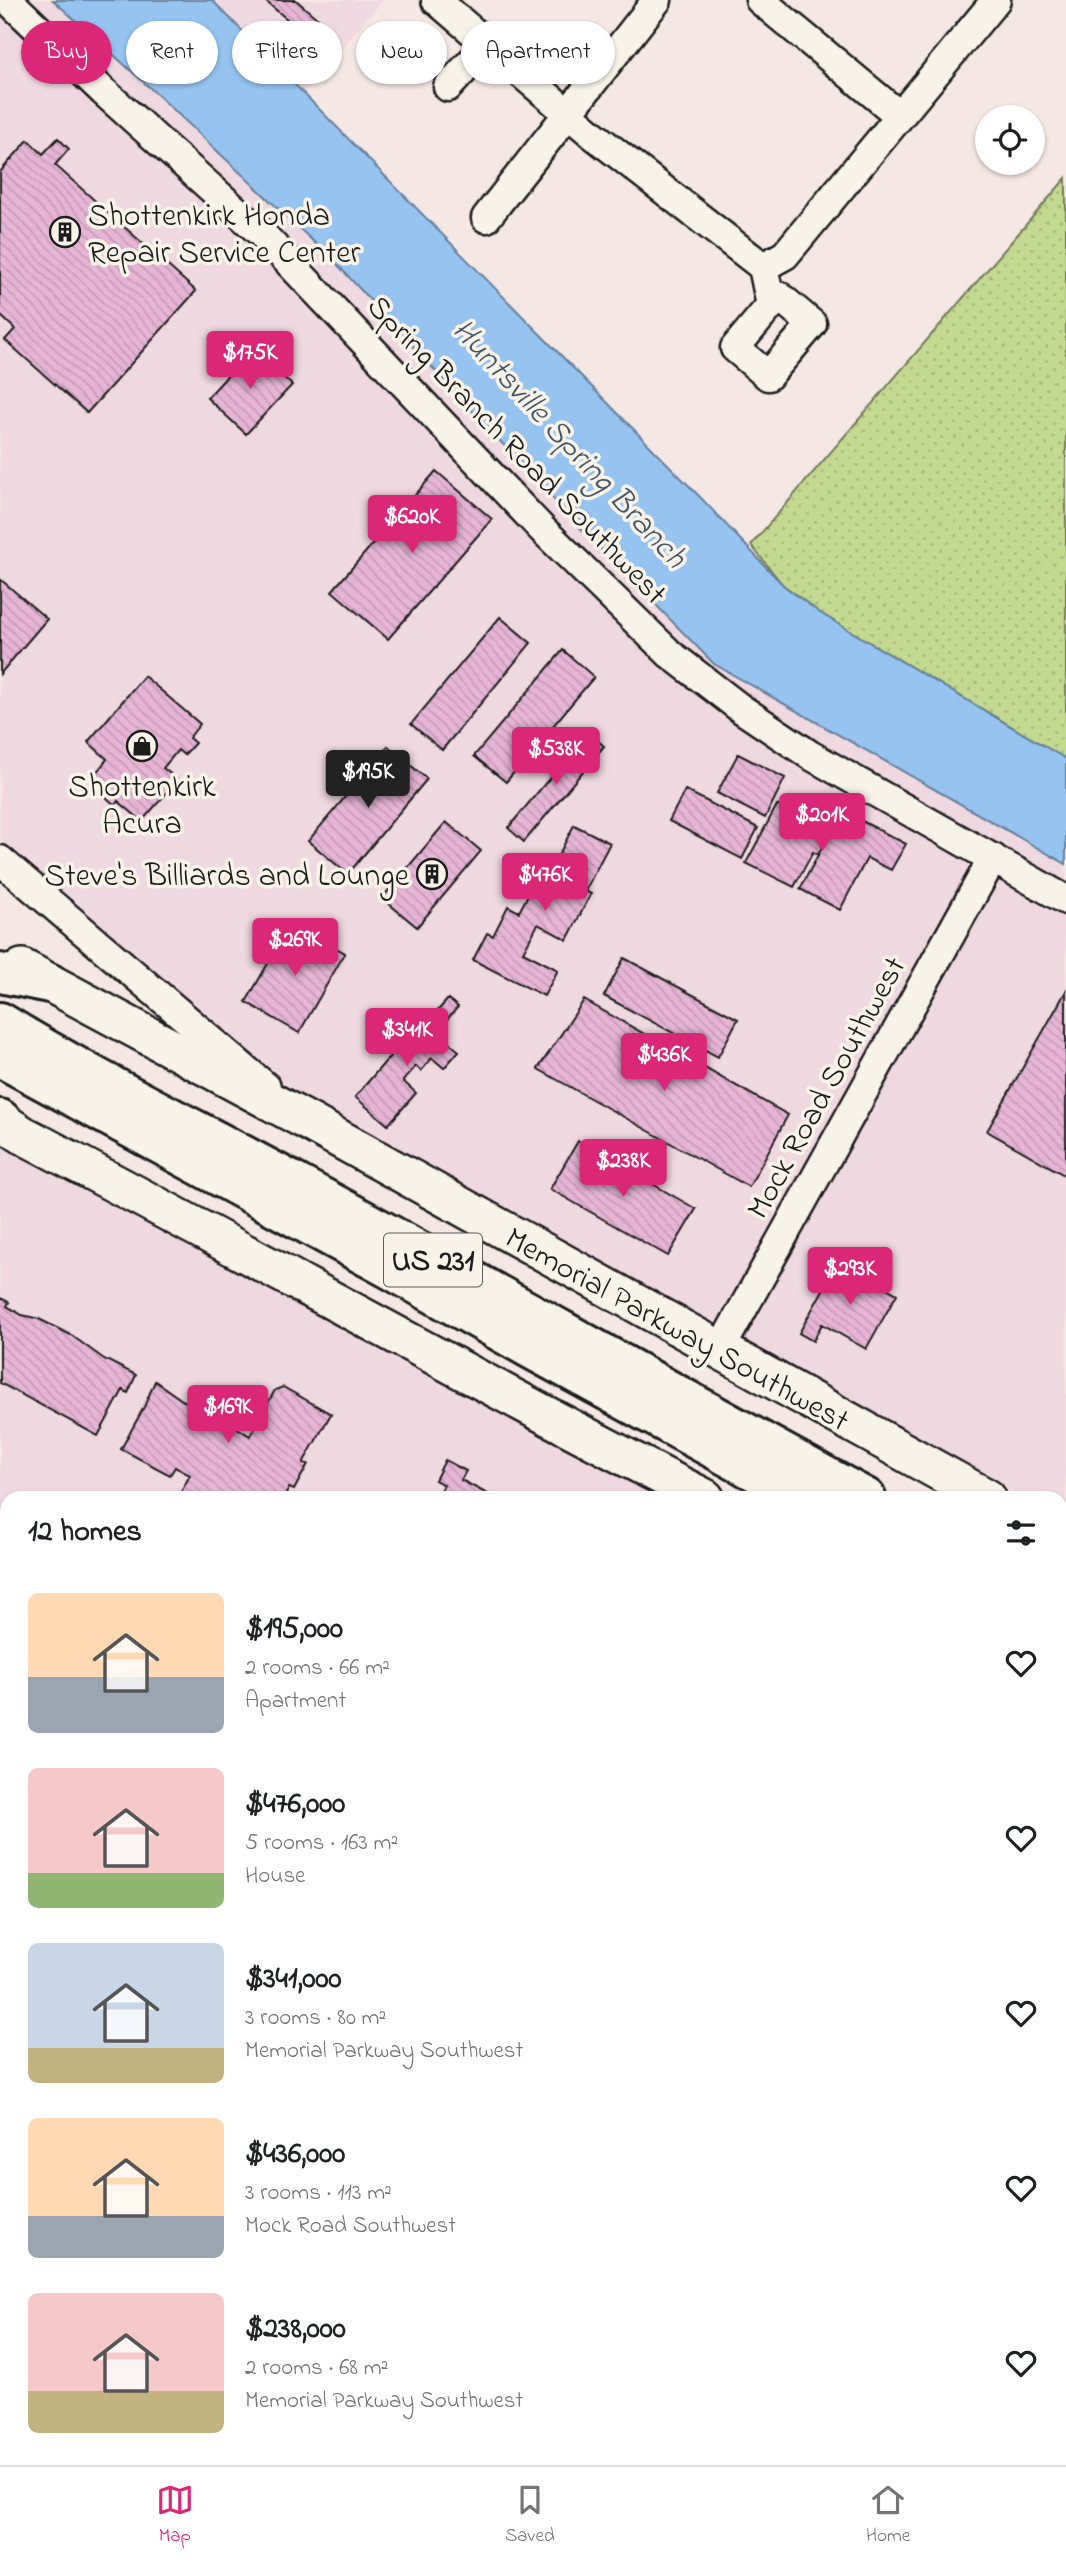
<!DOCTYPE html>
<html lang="en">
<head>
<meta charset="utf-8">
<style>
  body { margin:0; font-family:"Indie Flower",sans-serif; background:#f6f6f6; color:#202124; height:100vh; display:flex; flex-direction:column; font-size:26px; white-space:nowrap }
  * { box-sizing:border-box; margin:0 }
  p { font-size:23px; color:#757577 }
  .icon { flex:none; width:38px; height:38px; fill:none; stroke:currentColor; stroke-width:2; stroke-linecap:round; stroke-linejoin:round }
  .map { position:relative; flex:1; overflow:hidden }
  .sheet { position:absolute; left:0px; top:1491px; width:1068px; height:975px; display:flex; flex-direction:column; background:#fff; border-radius:21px 21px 0 0; box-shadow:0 2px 5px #0004 }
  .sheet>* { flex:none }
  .banner { position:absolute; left:21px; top:21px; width:700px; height:63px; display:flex; gap:14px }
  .buttons { position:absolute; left:975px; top:105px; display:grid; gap:14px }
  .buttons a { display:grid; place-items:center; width:70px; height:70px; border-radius:50%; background:#fff; box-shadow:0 2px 5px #0004; font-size:35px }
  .price { position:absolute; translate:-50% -60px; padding:0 16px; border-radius:7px; background:#db2777; color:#fff; font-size:23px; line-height:46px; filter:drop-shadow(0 2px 4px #0008) }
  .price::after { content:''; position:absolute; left:50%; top:42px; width:21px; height:16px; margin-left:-10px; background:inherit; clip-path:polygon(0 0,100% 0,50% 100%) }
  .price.selected { background:#222; color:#fff }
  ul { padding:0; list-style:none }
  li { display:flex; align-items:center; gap:21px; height:175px; padding:0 28px }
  li span { display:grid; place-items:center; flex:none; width:196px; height:140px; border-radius:10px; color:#555 }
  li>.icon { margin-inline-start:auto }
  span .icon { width:84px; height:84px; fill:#fffc; stroke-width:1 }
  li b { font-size:30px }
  h2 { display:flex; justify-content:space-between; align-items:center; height:84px; padding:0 28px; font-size:30px }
  .pill { padding:0 24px; border-radius:32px; background:#fff; box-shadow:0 2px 5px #0004; font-size:24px; line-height:63px }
  .pill.selected { background:#db2777; color:#fff }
  .tab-bar { display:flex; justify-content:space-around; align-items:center; height:98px; border-top:2px solid #e0e0e0; background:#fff; font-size:19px; color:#757577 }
  .tab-bar a { display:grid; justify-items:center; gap:4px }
  .tab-bar .selected { color:#db2777 }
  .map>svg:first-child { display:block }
</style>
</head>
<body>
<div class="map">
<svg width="1066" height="2465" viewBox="0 0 1066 2465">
  <defs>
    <pattern id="grass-dots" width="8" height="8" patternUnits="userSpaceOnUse" patternTransform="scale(1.75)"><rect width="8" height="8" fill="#c3d98f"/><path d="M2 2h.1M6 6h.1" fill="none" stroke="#a7ba7b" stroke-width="1.8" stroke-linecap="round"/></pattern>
    <pattern id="building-back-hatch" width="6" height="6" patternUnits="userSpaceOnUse" patternTransform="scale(1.75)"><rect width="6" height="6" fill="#e6b5d6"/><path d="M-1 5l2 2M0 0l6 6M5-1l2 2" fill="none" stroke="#c59bb7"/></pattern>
  </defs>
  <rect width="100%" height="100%" fill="#f4e7e4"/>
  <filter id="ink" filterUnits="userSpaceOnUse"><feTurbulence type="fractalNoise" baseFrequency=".0143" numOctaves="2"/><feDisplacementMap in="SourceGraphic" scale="14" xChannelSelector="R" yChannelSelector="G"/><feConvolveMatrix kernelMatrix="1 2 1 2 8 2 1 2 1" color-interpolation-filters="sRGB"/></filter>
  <g filter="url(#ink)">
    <path fill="#f0d8e0" d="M 0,0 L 53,0 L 160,97 L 335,262 L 584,532 L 714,664 L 1066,864 L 1066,1522 L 1061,1519 L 1060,1498 L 1023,1498 L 753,1348 L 316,1113 L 0,840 Z
      M 212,0 L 383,0 L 304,92 Z
      M 0,1131 L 680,1498 L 7,1498 L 7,1884 L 0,1884 Z
      M 1060,1715 L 1066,1718 L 1066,1830 L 1060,1829 Z
      M 0,2109 L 7,2112 L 7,2459 L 59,2459 L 54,2465 L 0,2465 Z"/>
    <path fill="url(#grass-dots)" stroke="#707a56" stroke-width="2" d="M 1066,178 L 1066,759 L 820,613 L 783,585 L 751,545 Z"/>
    <path fill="#c3d98f" stroke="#707a56" stroke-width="2" d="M 0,2137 L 7,2140 L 7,2242 L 4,2244 L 0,2242 Z"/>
    <path fill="#96c3f0" stroke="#65809b" stroke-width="2" d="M 53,0 L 212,0 L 701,498 L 783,585 L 820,613 L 1066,759 L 1066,864 L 714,664 L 584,532 L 335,262 L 160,97 Z"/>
    <path fill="url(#building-back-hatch)" stroke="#1c1c1c" stroke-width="2" d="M 264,0 L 296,0 L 318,19 L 305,34 Z
      M 58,138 L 69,149 L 55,165 L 196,291 L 87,413 L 5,340 L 15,329 L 0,315 L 0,172 L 28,140 L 43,154 Z
      M 253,348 L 292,385 L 246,434 L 207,398 Z
      M 436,471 L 492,519 L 388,639 L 332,591 Z
      M 0,579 L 47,619 L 0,674 Z
      M 500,617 L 531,643 L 442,750 L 411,724 Z
      M 563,650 L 594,677 L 506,782 L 474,756 Z
      M 144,676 L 200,724 L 189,738 L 195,743 L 184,755 L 178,750 L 163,768 L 178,780 L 142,821 L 118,801 L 115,805 L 101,793 L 105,789 L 92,778 L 107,759 L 88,742 Z
      M 588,732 L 604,746 L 524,842 L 508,828 Z
      M 388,746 L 427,779 L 348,874 L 308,841 Z
      M 738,754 L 785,778 L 765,818 L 717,793 Z
      M 685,790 L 758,828 L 742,859 L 669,821 Z
      M 777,805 L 824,829 L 821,836 L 826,839 L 841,810 L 906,844 L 891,870 L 867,858 L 840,910 L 800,889 L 818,855 L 813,852 L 794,887 L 746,863 Z
      M 777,805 L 824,829 L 821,836 L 826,839 L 818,855 L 813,852 L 794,887 L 746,863 Z
      M 446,822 L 481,851 L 417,927 L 382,898 Z
      M 574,825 L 610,843 L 585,891 L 591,894 L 567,940 L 538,924 L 523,952 L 558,970 L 544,996 L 473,960 L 487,933 L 493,936 L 508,906 L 519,912 L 542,868 L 550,872 Z
      M 291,923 L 345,953 L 299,1033 L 246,1002 Z
      M 624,958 L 738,1019 L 718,1057 L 604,996 Z
      M 1066,991 L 1066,1176 L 987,1131 Z
      M 448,999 L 458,1007 L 436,1032 L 459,1051 L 444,1068 L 432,1058 L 421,1071 L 416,1066 L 403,1081 L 416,1093 L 388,1125 L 355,1097 L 409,1034 L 423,1046 L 429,1040 L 420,1031 Z
      M 584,1000 L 788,1115 L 749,1187 L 538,1069 Z
      M 578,1141 L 696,1209 L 668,1256 L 550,1189 Z
      M 839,1261 L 897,1294 L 866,1349 L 822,1324 L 813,1341 L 799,1333 Z
      M 0,1298 L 9,1302 L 7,1306 L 22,1315 L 39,1319 L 71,1335 L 104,1359 L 136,1375 L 128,1393 L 123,1390 L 98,1436 L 0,1383 Z
      M 155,1381 L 182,1400 L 214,1413 L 250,1436 L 275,1390 L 283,1387 L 331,1414 L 303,1463 L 308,1464 L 294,1490 L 289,1488 L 284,1498 L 192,1498 L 181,1492 L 190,1475 L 175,1467 L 170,1475 L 121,1449 L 144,1407 Z
      M 445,1460 L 466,1471 L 461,1480 L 495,1498 L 437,1498 L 444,1485 L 435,1480 Z
      M 107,2459 L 113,2459 L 121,2465 L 104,2465 Z
      M 137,2459 L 162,2459 L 157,2465 L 152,2461 L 149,2465 Z
      M 308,2459 L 338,2459 L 334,2465 L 305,2465 Z
      M 367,2459 L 379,2465 L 363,2465 Z
      M 625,2459 L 652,2459 L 649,2465 L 640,2460 L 637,2465 L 625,2465 L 628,2460 Z
      M 672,2459 L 686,2459 L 699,2465 L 669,2465 Z"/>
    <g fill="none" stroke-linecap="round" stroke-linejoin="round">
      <g stroke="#1c1c1c" stroke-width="33">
        <path id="minor" d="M 8,0 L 104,92 L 260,232 L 542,529 L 670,654 L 740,708 L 810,755 L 1066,900
          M 436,0 L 592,134 L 763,267
          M 760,0 L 900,116
          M 448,87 L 488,44
          M 486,218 L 657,0
          M 763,267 L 785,255 L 996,0
          M 763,267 L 771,305 L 735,348 L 768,376 L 812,324 L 779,296 L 771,305
          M 0,860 L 266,1087
          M 720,1350 L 993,858
          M 1060,1785 L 1066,1790
          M 1060,2018 L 1066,2020
          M 1060,2335 L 1066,2337
          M 488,2459 L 500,2465
          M 224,2465 L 229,2459"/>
      </g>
      <g stroke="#1c1c1c" stroke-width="42">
        <path id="major" d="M 22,968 L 309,1122 L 987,1498
          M 0,1120 L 23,1135 C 251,1254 475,1381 705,1498
          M 1060,1538 L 1066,1541
          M 1060,1698 L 1066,1701"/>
      </g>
      <g stroke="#1c1c1c" stroke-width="44">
        <path id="highway" d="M 0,973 L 49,983
          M 0,1022 C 96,1081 198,1130 297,1184 C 488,1287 675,1396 866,1498
          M 0,1057 L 390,1269 L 531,1349 L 804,1498
          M 0,1119 L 2,1121
          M 1060,1602 L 1066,1605
          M 1060,1636 L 1066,1639"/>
      </g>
      <use href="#minor" stroke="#f7f3e8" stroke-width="28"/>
      <use href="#major" stroke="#f7f3e8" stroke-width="37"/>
      <use href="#highway" stroke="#f7f3e8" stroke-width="38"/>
      <path stroke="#1c1c1c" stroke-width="5" stroke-dasharray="10 5" stroke-linecap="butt" d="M 0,2065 L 7,2068
        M 900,2459 L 915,2465"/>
    </g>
  </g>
  <defs>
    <g id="building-ring" transform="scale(1.575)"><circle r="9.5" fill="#f7f3e8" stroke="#1c1c1c" stroke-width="1.5"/><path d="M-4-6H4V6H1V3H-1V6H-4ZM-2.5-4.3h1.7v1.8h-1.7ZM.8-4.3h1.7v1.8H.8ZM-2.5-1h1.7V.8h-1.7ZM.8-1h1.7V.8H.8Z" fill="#1c1c1c"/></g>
    <g id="shop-ring" transform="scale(1.575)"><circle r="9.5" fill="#f7f3e8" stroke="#1c1c1c" stroke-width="1.5"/><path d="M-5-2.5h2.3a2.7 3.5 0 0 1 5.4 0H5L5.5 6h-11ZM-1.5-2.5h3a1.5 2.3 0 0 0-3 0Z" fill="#1c1c1c"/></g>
  </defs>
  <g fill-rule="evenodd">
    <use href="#building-ring" x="65" y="232"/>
    <use href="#shop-ring" x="142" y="746"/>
    <use href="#building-ring" x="432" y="874"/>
  </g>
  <g text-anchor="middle" stroke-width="7" stroke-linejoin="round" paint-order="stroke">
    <rect fill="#f7f3e8" stroke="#5e5c59" stroke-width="2" x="384" y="1233.5" width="98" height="53" rx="5"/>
    <g font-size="30" font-weight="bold" fill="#1c1c1c">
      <text x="433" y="1270">US 231</text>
    </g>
    <g font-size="32" fill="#1c1c1c" stroke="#f7f3e8" text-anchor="start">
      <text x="88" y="225">Shottenkirk Honda<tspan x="88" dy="37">Repair Service Center</tspan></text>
      <text x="142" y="796" text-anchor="middle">Shottenkirk<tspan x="142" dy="37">Acura</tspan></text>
      <text x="409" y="885" text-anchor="end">Steve's Billiards and Lounge</text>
    </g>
    <g font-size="32" fill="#1c1c1c" stroke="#f7f3e8">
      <text transform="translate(518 449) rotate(46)" y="11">Spring Branch Road Southwest</text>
      <text transform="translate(825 1087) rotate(-61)" y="11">Mock Road Southwest</text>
      <text transform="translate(678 1328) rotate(29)" y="11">Memorial Parkway Southwest</text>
    </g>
    <g font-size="33" font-style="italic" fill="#475666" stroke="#f7f3e8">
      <text transform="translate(571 442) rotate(47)" y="12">Huntsville Spring Branch</text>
    </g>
  </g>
</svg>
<div class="buttons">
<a><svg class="icon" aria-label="locate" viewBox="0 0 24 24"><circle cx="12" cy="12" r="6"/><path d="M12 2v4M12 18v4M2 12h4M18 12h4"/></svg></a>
</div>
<b class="price" style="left:250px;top:391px">$175K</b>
<b class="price" style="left:412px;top:555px">$620K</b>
<b class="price" style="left:556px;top:787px">$538K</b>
<b class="price selected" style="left:368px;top:810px">$195K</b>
<b class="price" style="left:822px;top:853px">$201K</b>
<b class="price" style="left:545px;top:913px">$476K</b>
<b class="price" style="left:295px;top:978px">$269K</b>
<b class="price" style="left:407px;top:1068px">$341K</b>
<b class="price" style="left:664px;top:1093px">$436K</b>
<b class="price" style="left:623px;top:1199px">$238K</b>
<b class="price" style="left:850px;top:1307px">$293K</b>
<b class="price" style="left:228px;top:1445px">$169K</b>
<div class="banner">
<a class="pill selected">Buy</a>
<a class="pill">Rent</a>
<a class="pill">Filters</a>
<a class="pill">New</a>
<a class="pill">Apartment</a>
</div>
<section class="sheet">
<h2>12 homes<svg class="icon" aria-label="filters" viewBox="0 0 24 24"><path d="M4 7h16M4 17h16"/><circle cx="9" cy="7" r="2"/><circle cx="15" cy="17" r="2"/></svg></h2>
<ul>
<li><span style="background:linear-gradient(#ffd9b3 60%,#9aa5b1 0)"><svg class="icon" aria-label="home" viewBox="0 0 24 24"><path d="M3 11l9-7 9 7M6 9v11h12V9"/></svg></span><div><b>$195,000</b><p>2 rooms · 66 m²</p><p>Apartment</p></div><svg class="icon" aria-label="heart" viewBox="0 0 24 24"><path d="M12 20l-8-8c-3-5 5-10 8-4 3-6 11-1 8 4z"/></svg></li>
<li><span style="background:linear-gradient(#f6c9c9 75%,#8fb573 0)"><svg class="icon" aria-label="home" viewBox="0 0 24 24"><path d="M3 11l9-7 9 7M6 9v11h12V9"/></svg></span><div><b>$476,000</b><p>5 rooms · 163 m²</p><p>House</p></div><svg class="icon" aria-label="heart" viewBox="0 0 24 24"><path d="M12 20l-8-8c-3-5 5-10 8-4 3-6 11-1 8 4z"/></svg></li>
<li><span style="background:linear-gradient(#c9d6e8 75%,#c2b280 0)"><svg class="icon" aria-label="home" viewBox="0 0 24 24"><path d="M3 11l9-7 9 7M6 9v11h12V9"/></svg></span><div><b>$341,000</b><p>3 rooms · 80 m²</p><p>Memorial Parkway Southwest</p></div><svg class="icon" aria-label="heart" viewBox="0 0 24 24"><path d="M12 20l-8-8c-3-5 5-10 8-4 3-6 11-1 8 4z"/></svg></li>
<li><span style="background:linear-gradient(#ffd9b3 70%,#9aa5b1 0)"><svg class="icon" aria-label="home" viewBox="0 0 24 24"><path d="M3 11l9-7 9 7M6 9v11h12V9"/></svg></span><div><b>$436,000</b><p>3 rooms · 113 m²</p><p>Mock Road Southwest</p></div><svg class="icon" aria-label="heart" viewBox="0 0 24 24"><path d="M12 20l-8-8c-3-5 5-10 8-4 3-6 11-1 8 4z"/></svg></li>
<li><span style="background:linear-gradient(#f6c9c9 70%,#c2b280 0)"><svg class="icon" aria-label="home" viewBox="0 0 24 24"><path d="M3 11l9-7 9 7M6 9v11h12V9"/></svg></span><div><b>$238,000</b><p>2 rooms · 68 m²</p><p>Memorial Parkway Southwest</p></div><svg class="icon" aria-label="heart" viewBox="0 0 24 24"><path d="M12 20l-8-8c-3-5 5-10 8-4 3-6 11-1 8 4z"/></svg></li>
</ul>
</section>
</div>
<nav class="tab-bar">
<a class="selected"><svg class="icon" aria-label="map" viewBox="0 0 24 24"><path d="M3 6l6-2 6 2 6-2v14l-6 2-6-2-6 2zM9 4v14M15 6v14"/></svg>Map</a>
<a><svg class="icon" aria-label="saved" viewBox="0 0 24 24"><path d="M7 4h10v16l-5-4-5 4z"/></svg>Saved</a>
<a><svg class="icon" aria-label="home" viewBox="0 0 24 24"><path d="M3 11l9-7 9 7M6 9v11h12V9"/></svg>Home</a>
</nav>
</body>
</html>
